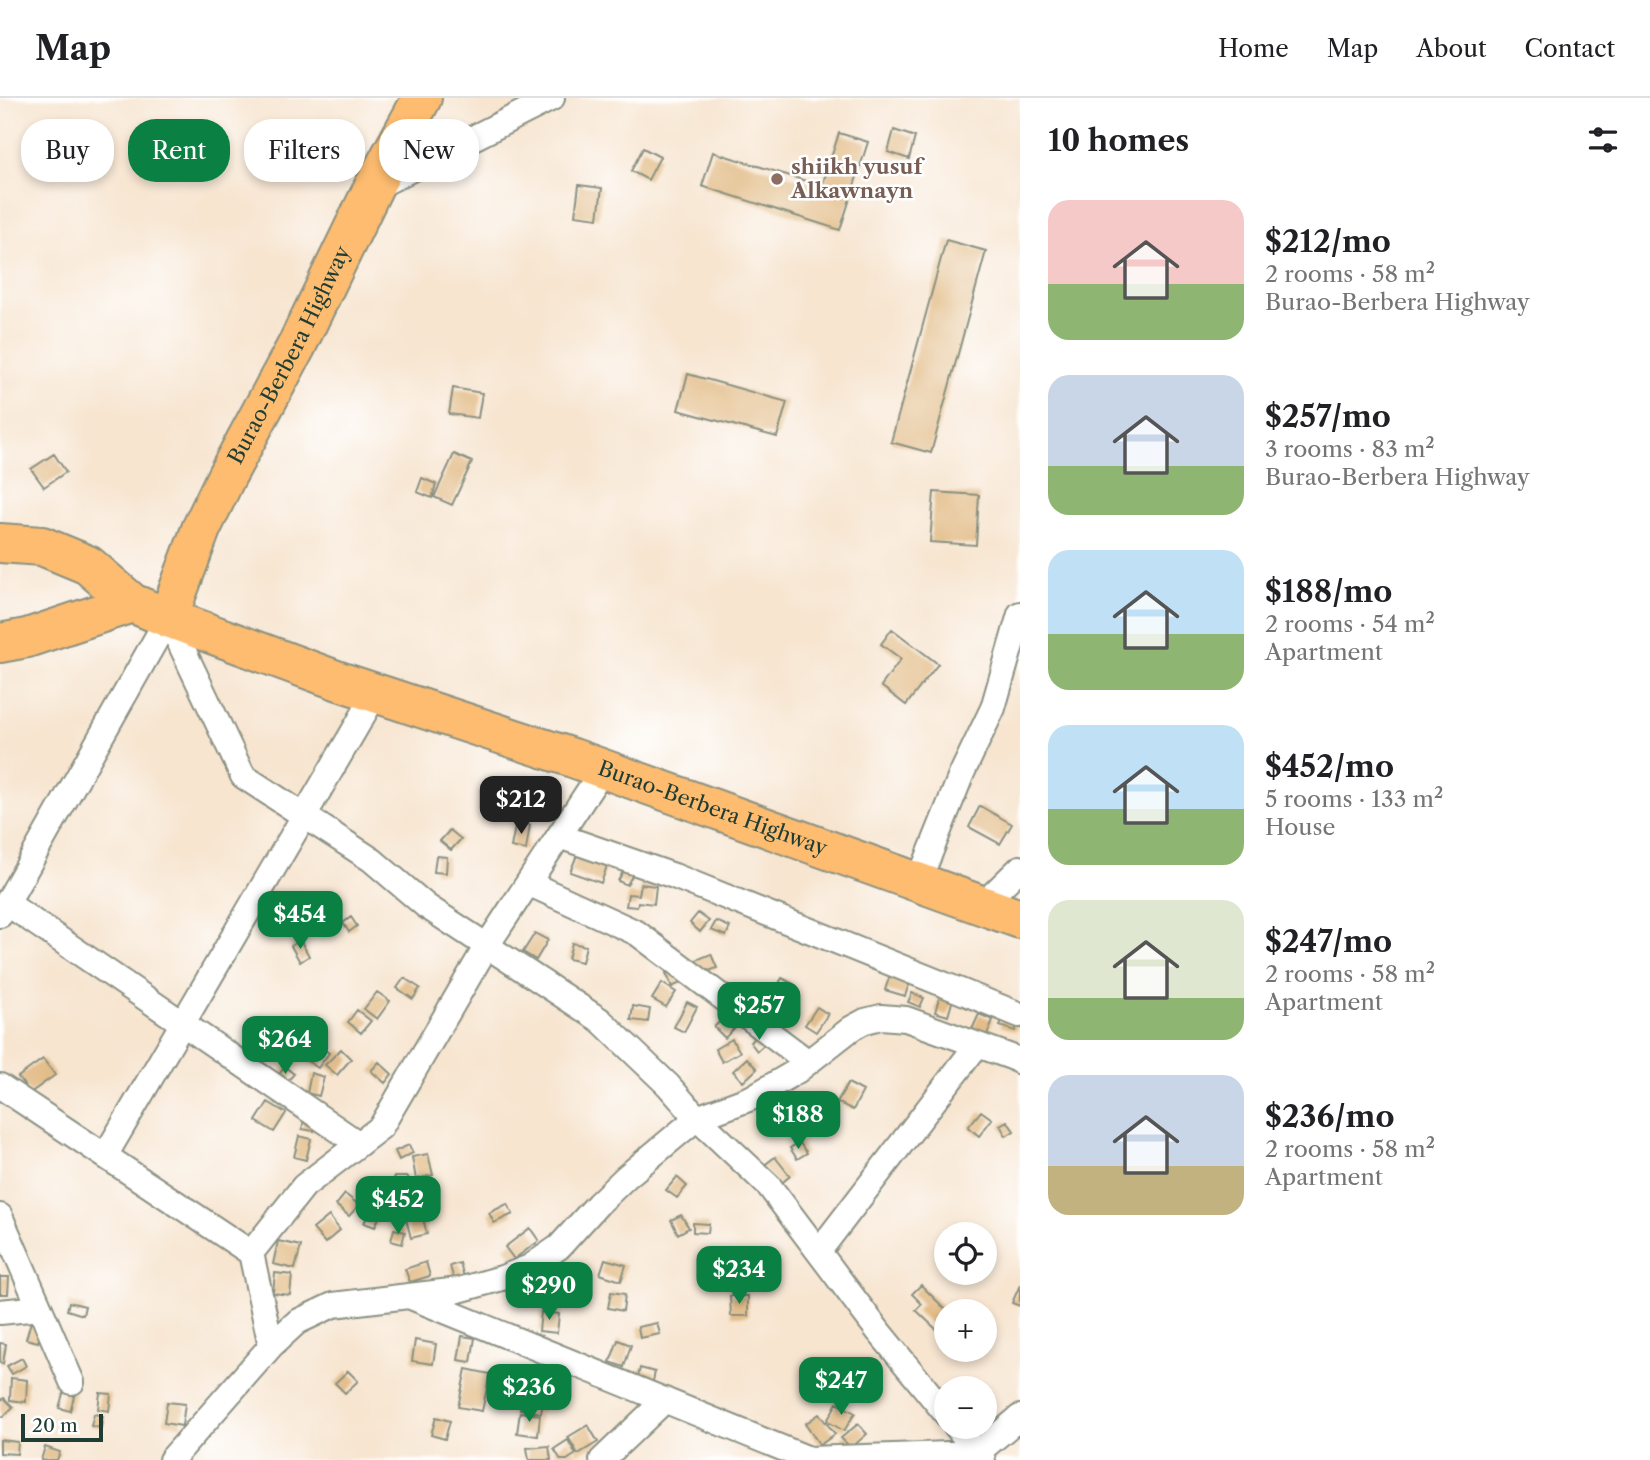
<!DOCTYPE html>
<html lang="en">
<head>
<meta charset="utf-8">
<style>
  body { margin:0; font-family:"Libre Caslon Text",serif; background:#f6f6f6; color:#202124; height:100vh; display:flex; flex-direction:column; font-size:26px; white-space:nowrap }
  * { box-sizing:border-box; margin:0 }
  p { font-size:23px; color:#757577 }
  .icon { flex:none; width:38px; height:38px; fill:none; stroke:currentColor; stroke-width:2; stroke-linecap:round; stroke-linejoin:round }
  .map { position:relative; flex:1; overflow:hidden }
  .panel { display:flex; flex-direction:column; background:#fff; width:630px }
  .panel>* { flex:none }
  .top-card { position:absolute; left:21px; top:21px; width:665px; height:63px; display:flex; gap:14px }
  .tools { position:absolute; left:934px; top:1124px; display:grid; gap:14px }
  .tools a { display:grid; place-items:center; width:63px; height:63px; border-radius:50%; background:#fff; box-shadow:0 4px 10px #0003; font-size:35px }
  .scale { position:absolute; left:21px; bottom:18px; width:82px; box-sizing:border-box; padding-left:7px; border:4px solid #1f3d34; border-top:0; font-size:19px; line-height:24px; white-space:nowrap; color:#1f3d34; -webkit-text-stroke:5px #fff; paint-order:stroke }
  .price { position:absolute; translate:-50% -60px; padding:0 16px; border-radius:14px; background:#0b8043; color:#fff; font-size:23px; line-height:46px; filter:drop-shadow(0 2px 4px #0008) }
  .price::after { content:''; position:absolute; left:50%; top:42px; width:21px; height:16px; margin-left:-10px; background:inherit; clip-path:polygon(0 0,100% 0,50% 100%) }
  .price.current { background:#222; color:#fff }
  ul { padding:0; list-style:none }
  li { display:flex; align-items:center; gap:21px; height:175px; padding:0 28px }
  li span { display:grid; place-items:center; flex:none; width:196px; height:140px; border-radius:21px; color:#555 }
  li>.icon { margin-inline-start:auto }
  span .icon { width:84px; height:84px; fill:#fffc; stroke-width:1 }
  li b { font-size:30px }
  h2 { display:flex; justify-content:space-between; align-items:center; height:84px; padding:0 28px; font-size:30px }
  .tag { padding:0 24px; border-radius:28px; background:#fff; box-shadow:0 4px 10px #0003; font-size:24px; line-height:63px }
  .tag.current { background:#0b8043; color:#fff }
  header { display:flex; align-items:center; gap:42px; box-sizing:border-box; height:98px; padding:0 35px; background:#fff; border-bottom:2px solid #e0e0e0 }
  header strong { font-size:33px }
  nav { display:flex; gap:38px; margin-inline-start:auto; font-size:24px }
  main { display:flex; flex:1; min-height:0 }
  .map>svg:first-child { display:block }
</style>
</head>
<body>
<header>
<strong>Map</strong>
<nav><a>Home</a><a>Map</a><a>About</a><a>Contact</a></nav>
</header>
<main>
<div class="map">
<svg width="1020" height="1362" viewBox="0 0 1020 1362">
  <rect width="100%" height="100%" fill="#fff"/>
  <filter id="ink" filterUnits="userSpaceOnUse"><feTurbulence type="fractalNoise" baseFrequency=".0143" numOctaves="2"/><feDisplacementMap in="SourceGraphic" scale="14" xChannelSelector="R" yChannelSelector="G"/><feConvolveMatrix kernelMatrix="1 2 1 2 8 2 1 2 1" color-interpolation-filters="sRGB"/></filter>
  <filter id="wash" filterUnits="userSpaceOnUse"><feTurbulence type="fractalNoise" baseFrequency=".00686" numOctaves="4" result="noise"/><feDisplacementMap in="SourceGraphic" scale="28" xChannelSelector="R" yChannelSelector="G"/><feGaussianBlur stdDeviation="1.57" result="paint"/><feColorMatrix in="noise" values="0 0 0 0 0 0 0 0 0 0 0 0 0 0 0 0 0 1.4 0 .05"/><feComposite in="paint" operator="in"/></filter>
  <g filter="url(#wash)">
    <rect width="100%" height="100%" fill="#f7e5d0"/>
    <g id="blocks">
      <path fill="#e3bd89" d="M 894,32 L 915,39 L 909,61 L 888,54 Z
        M 839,35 L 868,44 L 840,132 L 702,88 L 713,54 L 822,88 Z
        M 643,50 L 660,59 L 648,82 L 631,73 Z
        M 579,87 L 602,90 L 598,120 L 575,117 Z
        M 946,142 L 986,153 L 931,355 L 891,344 Z
        M 688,276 L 787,304 L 777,339 L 678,312 Z
        M 453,290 L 482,295 L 478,320 L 449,316 Z
        M 54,356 L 66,374 L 44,389 L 31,371 Z
        M 454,356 L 472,364 L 452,407 L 434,399 Z
        M 422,380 L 436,386 L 432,400 L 417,394 Z
        M 934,394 L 979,397 L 976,447 L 930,444 Z
        M 892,531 L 938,566 L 906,607 L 881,588 L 901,561 L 881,546 Z
        M 980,708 L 1012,726 L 1000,746 L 969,729 Z
        M 516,724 L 530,727 L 526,752 L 511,749 Z
        M 450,732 L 461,741 L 451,752 L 440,743 Z
        M 577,757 L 607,768 L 601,785 L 570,774 Z
        M 436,758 L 447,759 L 446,775 L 434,774 Z
        M 626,768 L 635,772 L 627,787 L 618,783 Z
        M 641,786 L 656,788 L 654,806 L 638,804 L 637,809 L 626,808 L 628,796 L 639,797 Z
        M 698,815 L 709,823 L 700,834 L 690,825 Z
        M 351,819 L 357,828 L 349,834 L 343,825 Z
        M 716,823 L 730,829 L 726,838 L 711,832 Z
        M 535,835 L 548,842 L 536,862 L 523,854 Z
        M 300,842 L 309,858 L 300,864 L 291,848 Z
        M 572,845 L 586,848 L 582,864 L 568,861 Z
        M 711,856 L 717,870 L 695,878 L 689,865 Z
        M 896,859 L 916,866 L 905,898 L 885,892 Z
        M 678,870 L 683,884 L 672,889 L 666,875 Z
        M 404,880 L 420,890 L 413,901 L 397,890 Z
        M 782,880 L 793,886 L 780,910 L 769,903 Z
        M 662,885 L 676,894 L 666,909 L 652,901 Z
        M 377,894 L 390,903 L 377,921 L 364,911 Z
        M 912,895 L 924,900 L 920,909 L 908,904 Z
        M 940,897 L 953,901 L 948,918 L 935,914 Z
        M 687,904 L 697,909 L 684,934 L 674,929 Z
        M 633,908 L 650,911 L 648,924 L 631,922 Z
        M 817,909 L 828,916 L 816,934 L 805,927 Z
        M 357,912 L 371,923 L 361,935 L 348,924 Z
        M 729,915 L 739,925 L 725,940 L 714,929 Z
        M 1004,915 L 1020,921 L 1015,933 L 1000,928 Z
        M 979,916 L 993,922 L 984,944 L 969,938 Z
        M 761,936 L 767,944 L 757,953 L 750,944 Z
        M 305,938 L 329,955 L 318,970 L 294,954 Z
        M 732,941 L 740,954 L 722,964 L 715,951 Z
        M 341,951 L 351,961 L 337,977 L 325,967 Z
        M 747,960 L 757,971 L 743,984 L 733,973 Z
        M 43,961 L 55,977 L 30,995 L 18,979 Z
        M 379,964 L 392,976 L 385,985 L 371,973 Z
        M 285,969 L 294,976 L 284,987 L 276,980 Z
        M 311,975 L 324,979 L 319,998 L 307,995 Z
        M 848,985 L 863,993 L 853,1012 L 837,1004 Z
        M 268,1004 L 286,1015 L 274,1034 L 256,1023 Z
        M 981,1013 L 992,1021 L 979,1038 L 968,1029 Z
        M 304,1022 L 315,1023 L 314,1033 L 302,1031 Z
        M 1007,1023 L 1014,1033 L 1006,1038 L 1000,1027 Z
        M 299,1038 L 311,1041 L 306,1062 L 294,1059 Z
        M 799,1044 L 807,1055 L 797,1061 L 790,1050 Z
        M 409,1047 L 413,1055 L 399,1062 L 395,1053 Z
        M 428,1056 L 433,1077 L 416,1081 L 412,1059 Z
        M 775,1059 L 790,1078 L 778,1088 L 762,1069 Z
        M 394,1079 L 408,1079 L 410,1105 L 396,1105 Z
        M 677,1079 L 687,1088 L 677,1100 L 666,1092 Z
        M 345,1096 L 359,1107 L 349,1118 L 336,1107 Z
        M 507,1106 L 513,1116 L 494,1125 L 489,1115 Z
        M 370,1113 L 380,1117 L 375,1129 L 364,1125 Z
        M 422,1117 L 427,1136 L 411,1140 L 406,1121 Z
        M 681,1117 L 689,1130 L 678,1136 L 671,1122 Z
        M 329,1118 L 340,1132 L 325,1145 L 313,1131 Z
        M 693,1125 L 709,1126 L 708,1135 L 693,1134 Z
        M 530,1130 L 539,1143 L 514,1161 L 505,1149 Z
        M 394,1131 L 405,1134 L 402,1146 L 391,1143 Z
        M 278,1143 L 301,1148 L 295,1171 L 273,1166 Z
        M 605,1161 L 626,1167 L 621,1183 L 600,1176 Z
        M 426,1164 L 430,1178 L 410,1184 L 405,1171 Z
        M 460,1165 L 464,1179 L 454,1182 L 450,1168 Z
        M 742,1169 L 752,1177 L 742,1191 L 731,1183 Z
        M 275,1175 L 292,1177 L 290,1197 L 273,1195 Z
        M 0,1179 L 9,1179 L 8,1196 L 0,1196 Z
        M 921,1187 L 947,1213 L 947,1224 L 938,1233 L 916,1212 L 922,1206 L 912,1196 Z
        M 1020,1187 L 1020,1208 L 1012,1205 Z
        M 611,1194 L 625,1196 L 623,1213 L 608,1210 Z
        M 730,1198 L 748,1198 L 748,1218 L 731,1218 Z
        M 69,1204 L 85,1208 L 83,1217 L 67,1212 Z
        M 541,1214 L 559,1216 L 557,1235 L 539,1233 Z
        M 32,1220 L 44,1224 L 38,1244 L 26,1241 Z
        M 657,1225 L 660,1236 L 640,1240 L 638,1229 Z
        M 462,1238 L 475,1240 L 471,1264 L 458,1262 Z
        M 415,1242 L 436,1246 L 433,1266 L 412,1263 Z
        M 618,1242 L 631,1247 L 624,1269 L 610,1264 Z
        M 0,1245 L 6,1246 L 3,1266 L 0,1265 Z
        M 22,1260 L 26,1268 L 12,1276 L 7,1268 Z
        M 640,1270 L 655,1274 L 651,1292 L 636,1288 Z
        M 466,1271 L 490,1276 L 482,1313 L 458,1309 Z
        M 348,1273 L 358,1283 L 345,1295 L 335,1285 Z
        M 11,1280 L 27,1282 L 26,1304 L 10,1302 Z
        M 64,1292 L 75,1295 L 70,1313 L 59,1310 Z
        M 100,1295 L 111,1296 L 109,1313 L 98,1311 Z
        M 4,1300 L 13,1309 L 3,1319 L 0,1317 L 0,1303 Z
        M 521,1301 L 543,1304 L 541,1315 L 520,1311 Z
        M 167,1304 L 185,1306 L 182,1328 L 164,1325 Z
        M 837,1305 L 855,1315 L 844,1333 L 827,1323 Z
        M 520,1314 L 540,1317 L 538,1338 L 517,1335 Z
        M 94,1316 L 103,1318 L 101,1330 L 91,1328 Z
        M 819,1316 L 835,1336 L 820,1347 L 805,1326 Z
        M 436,1319 L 450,1323 L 445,1341 L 431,1337 Z
        M 858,1326 L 867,1336 L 851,1350 L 841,1340 Z
        M 588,1327 L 598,1344 L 578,1356 L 568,1339 Z
        M 0,1342 L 18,1344 L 17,1356 L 0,1355 Z
        M 568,1342 L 576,1356 L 567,1362 L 561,1362 L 554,1351 Z
        M 549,1348 L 551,1362 L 529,1362 L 527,1350 Z
        M 45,1349 L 60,1354 L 57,1362 L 41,1362 Z"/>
    </g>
  </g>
  <g filter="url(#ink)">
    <use href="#blocks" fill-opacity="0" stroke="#8b9182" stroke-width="2"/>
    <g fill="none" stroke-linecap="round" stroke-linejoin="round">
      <g stroke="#8b9182" stroke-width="28">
        <path id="minor" d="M 374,90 L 552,0
          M 168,520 L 243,678 L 372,762 L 426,808 L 600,922 L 668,987 L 697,1020 L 769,1088 L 879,1234 L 947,1317
          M 559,738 L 674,778 L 1020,917
          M 528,785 L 637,835 L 808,964
          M 918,785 L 962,675 L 993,610 L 1020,516
          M 8,806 L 359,1046
          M 982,807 L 1020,770
          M 0,817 L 168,520
          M 0,988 L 251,1155
          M 105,1058 L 376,595
          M 0,1118 L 72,1284
          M 819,1153 L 977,947
          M 411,1199 L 809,1361 L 977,1355 L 1020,1319
          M 0,1214 L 40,1210
          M 271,1248 L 251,1155 L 304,1088 L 381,1029 L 486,849 L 603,671
          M 956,1328 L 983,1362
          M 171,1362 L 271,1248 L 297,1224 L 333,1207 L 459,1192 L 502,1180 L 530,1169 L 559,1149 L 598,1106 L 626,1079 L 697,1020 L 751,1000 L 797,973 L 852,930 L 865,923 L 881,919 L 906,921 L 1014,960 L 1020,964
          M 602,1362 L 665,1302"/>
      </g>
      <g stroke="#8b9182" stroke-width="42">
        <g id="trunk">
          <path id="s1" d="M 0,445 L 42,448 L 88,467 L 132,505 L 168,520 L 339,583 L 573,660 L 1020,821"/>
          <path id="s2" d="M 168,520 L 201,431 L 226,379 L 296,249 L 373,90 L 422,0"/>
          <path d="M 0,545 L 27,540 L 132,505"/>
        </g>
      </g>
      <use href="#minor" stroke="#fff" stroke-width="24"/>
      <use href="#trunk" stroke="#fdbc6f" stroke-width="38"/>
    </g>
  </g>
  <circle fill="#8d6e63" stroke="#fff" stroke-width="2.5" cx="777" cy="81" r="7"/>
  <g text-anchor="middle" stroke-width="5" stroke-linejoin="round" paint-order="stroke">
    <g font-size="21" font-weight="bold" fill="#785e54" stroke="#fff" text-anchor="start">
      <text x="791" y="76">shiikh yusuf<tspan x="791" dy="24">Alkawnayn</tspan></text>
    </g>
    <g font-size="21" fill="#1f3d34" stroke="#fff">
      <text dy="7" stroke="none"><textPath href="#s2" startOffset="290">Burao-Berbera Highway</textPath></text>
      <text dy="7" stroke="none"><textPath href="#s1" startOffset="766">Burao-Berbera Highway</textPath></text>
    </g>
  </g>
</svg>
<div class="tools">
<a><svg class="icon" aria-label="locate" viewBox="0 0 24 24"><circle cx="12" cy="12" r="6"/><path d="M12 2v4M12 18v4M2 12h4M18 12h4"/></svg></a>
<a>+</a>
<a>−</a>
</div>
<div class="scale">20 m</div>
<b class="price current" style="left:521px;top:738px">$212</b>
<b class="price" style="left:300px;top:853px">$454</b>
<b class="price" style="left:759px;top:944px">$257</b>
<b class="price" style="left:285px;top:978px">$264</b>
<b class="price" style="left:798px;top:1053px">$188</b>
<b class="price" style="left:398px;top:1138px">$452</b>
<b class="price" style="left:739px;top:1208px">$234</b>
<b class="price" style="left:549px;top:1224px">$290</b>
<b class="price" style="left:841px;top:1319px">$247</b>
<b class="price" style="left:529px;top:1326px">$236</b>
<div class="top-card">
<a class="tag">Buy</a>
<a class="tag current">Rent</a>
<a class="tag">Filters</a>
<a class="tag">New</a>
</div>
</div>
<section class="panel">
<h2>10 homes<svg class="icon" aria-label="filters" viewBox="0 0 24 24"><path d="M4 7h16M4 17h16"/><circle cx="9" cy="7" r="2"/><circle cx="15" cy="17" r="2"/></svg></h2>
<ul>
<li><span style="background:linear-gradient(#f6c9c9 60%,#8fb573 0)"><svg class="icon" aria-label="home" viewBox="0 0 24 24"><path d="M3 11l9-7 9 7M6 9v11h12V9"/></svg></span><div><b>$212/mo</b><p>2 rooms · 58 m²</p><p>Burao-Berbera Highway</p></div></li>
<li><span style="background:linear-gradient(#c9d6e8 65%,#8fb573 0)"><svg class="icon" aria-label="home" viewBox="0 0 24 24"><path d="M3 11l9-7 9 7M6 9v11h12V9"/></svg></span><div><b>$257/mo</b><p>3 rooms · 83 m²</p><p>Burao-Berbera Highway</p></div></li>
<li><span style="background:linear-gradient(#bfe0f5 60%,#8fb573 0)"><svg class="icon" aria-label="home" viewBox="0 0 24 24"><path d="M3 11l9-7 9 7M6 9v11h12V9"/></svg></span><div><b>$188/mo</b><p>2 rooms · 54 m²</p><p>Apartment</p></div></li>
<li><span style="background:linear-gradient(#bfe0f5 60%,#8fb573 0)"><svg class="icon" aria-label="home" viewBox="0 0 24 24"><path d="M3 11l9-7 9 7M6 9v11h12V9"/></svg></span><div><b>$452/mo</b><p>5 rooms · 133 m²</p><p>House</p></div></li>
<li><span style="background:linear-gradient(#dfe7d0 70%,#8fb573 0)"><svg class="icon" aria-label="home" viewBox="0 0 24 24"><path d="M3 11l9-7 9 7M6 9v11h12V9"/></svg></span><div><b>$247/mo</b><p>2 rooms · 58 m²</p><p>Apartment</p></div></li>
<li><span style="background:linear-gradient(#c9d6e8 65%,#c2b280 0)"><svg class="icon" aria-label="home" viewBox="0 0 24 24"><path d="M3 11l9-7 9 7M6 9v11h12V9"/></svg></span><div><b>$236/mo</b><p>2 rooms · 58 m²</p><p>Apartment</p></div></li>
</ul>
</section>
</main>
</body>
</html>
